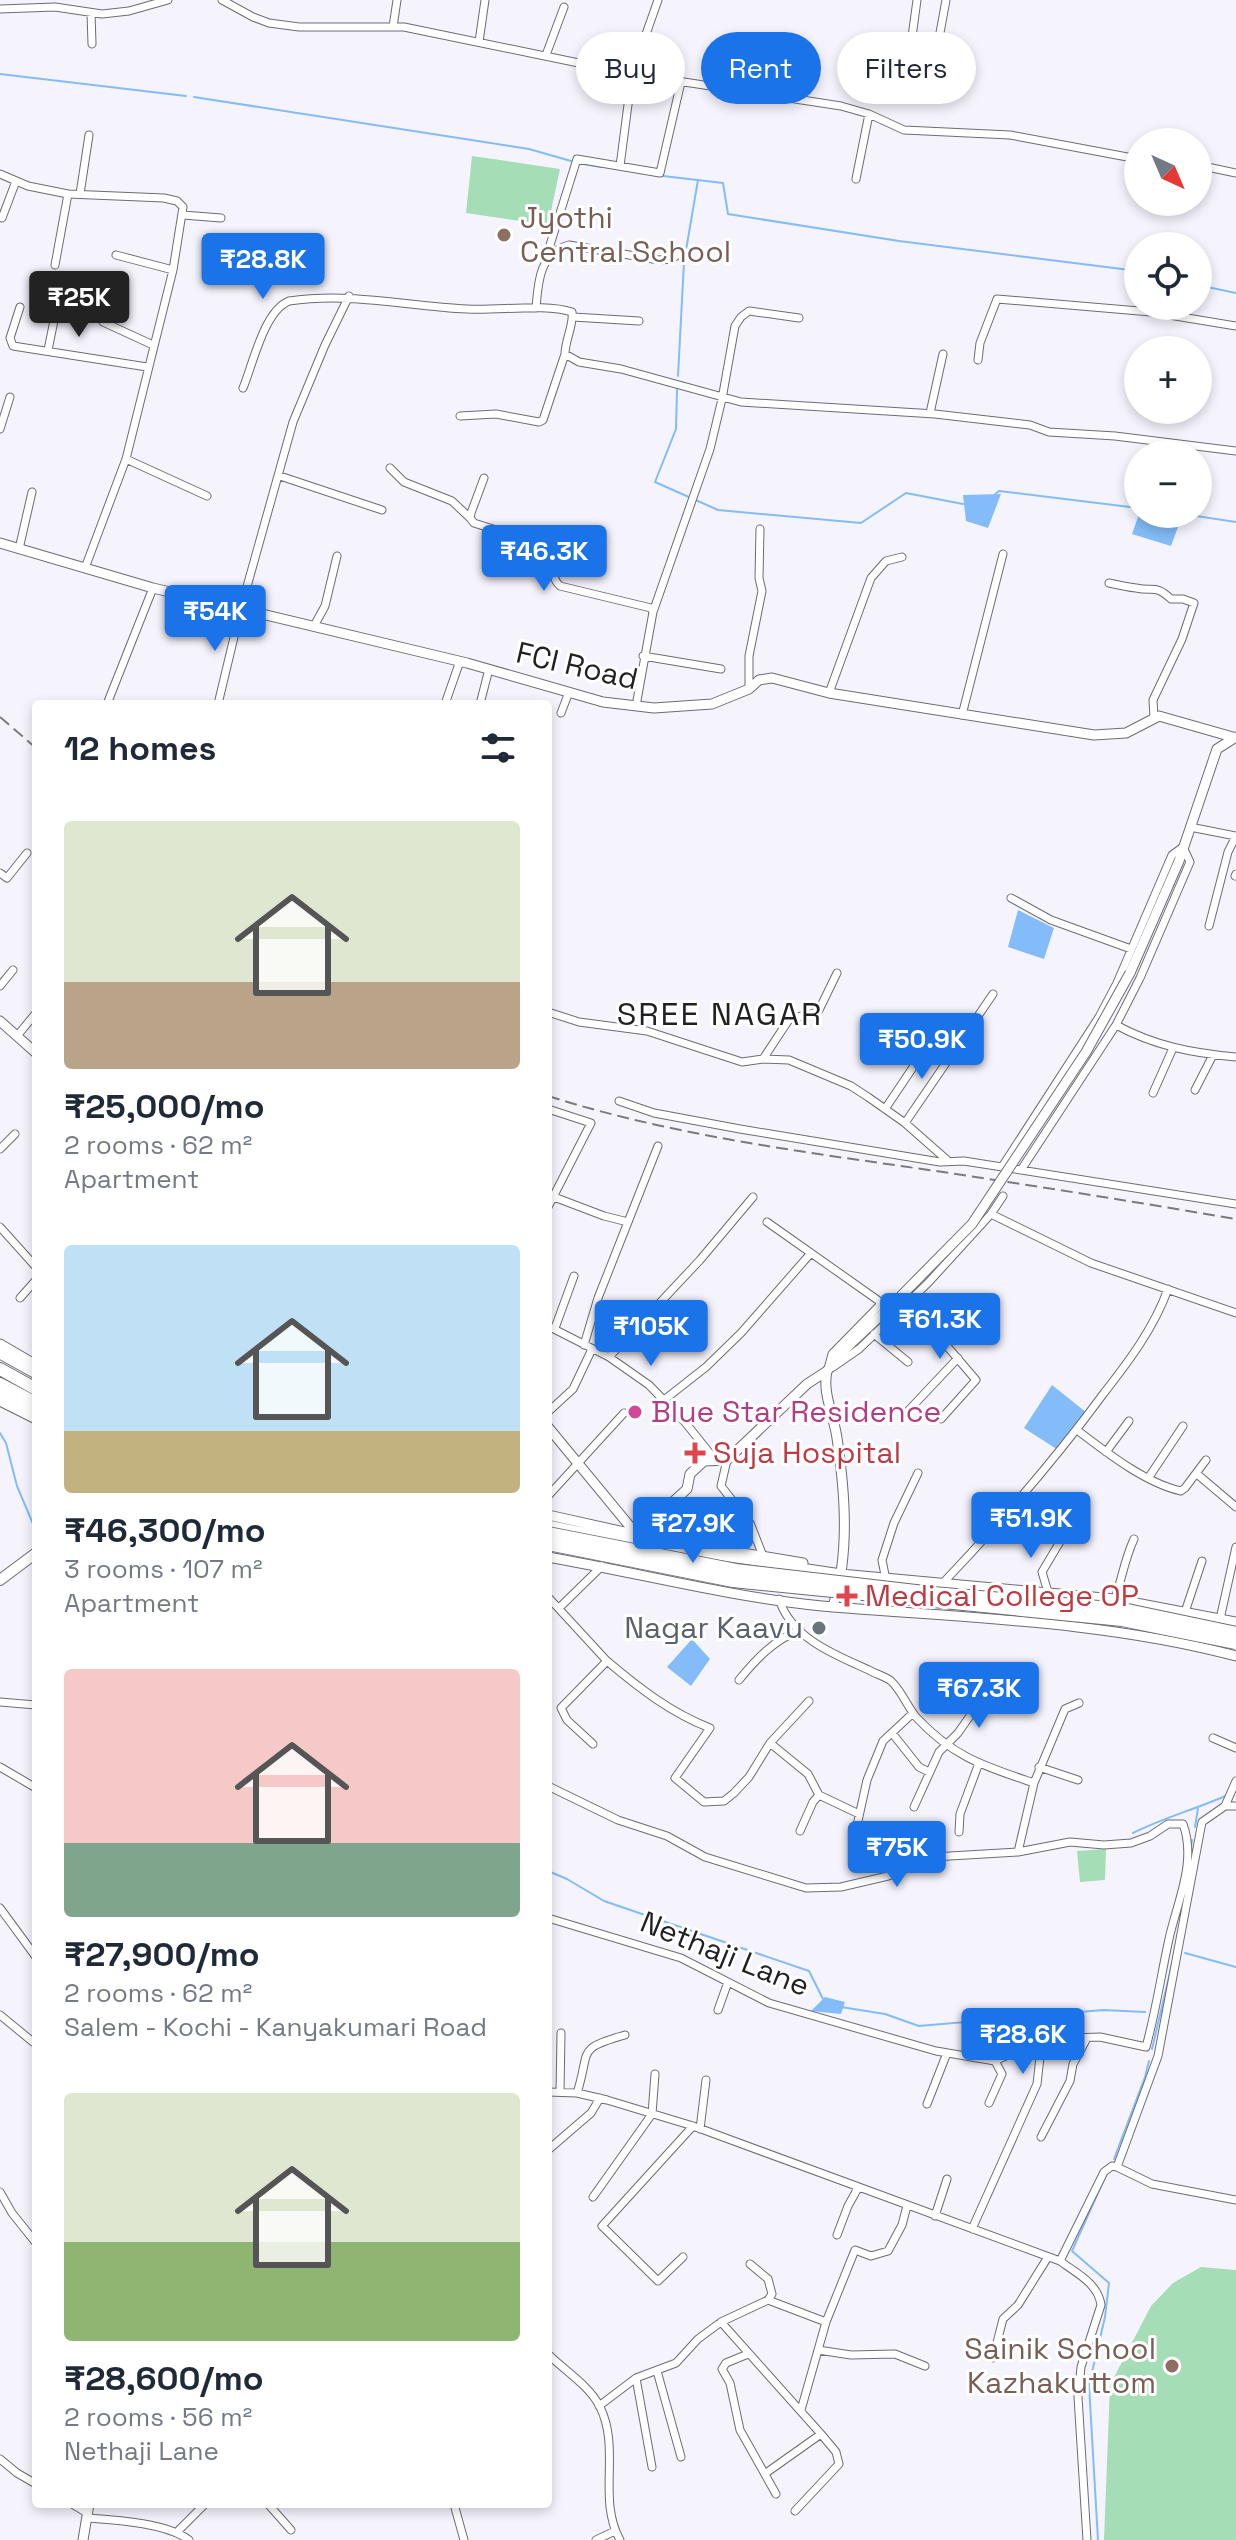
<!DOCTYPE html>
<html lang="en">
<head>
<meta charset="utf-8">
<style>
  body { margin:0; font-family:"Space Grotesk",sans-serif; background:#f6f6f7; color:#1f2937; height:100vh; display:flex; flex-direction:column; font-size:30px; white-space:nowrap }
  * { box-sizing:border-box; margin:0 }
  p { font-size:26px; color:#747a83 }
  .icon { flex:none; width:44px; height:44px; fill:none; stroke:currentColor; stroke-width:2; stroke-linecap:round; stroke-linejoin:round }
  .map { position:relative; flex:1; overflow:hidden }
  .drawer { position:absolute; left:32px; top:700px; width:520px; height:1808px; display:flex; flex-direction:column; background:#fff; border-radius:8px; box-shadow:0 4px 12px #0003 }
  .drawer>* { flex:none }
  .top-card { position:absolute; left:576px; top:32px; width:540px; height:72px; display:flex; gap:16px }
  .needle { width:52px; rotate:136deg }
  .fabs { position:absolute; left:1124px; top:128px; display:grid; gap:16px }
  .fabs a { display:grid; place-items:center; width:88px; height:88px; border-radius:50%; background:#fff; box-shadow:0 4px 12px #0003; font-size:40px }
  .price { position:absolute; translate:-50% -68px; padding:0 18px; border-radius:8px; background:#1a73e8; color:#fff; font-size:26px; line-height:52px; filter:drop-shadow(0 2px 4px #0008) }
  .price::after { content:''; position:absolute; left:50%; top:48px; width:24px; height:18px; margin-left:-12px; background:inherit; clip-path:polygon(0 0,100% 0,50% 100%) }
  .price.current { background:#222; color:#fff }
  ul { padding:0; list-style:none }
  li { display:grid; align-content:center; gap:16px; height:424px; padding:0 32px }
  li span { display:grid; place-items:center; height:248px; border-radius:8px; color:#555 }
  li>.icon { margin-inline-start:auto }
  span .icon { width:144px; height:144px; fill:#fffc; stroke-width:1 }
  li b { font-size:34px }
  h2 { display:flex; justify-content:space-between; align-items:center; height:96px; padding:0 32px; font-size:34px }
  .chip { padding:0 28px; border-radius:36px; background:#fff; box-shadow:0 4px 12px #0003; font-size:28px; line-height:72px }
  .chip.current { background:#1a73e8; color:#fff }
  .map>svg:first-child { display:block }
</style>
</head>
<body>
<div class="map">
<svg width="1236" height="2540" viewBox="0 0 1236 2540">
  <rect width="100%" height="100%" fill="#f5f4fd"/>
  <path fill="#a4ddb6" d="M 472,156 L 560,169 L 548,225 L 466,213 Z
    M 1106,1849 L 1105,1880 L 1080,1882 L 1077,1851 Z
    M 1201,2267 L 1236,2270 L 1236,2540 L 1104,2540 L 1110,2385 L 1151,2306 L 1173,2283 Z"/>
  <path fill="#83bcf8" d="M 1001,494 L 988,528 L 966,521 L 963,495 Z
    M 1139,514 L 1181,519 L 1171,546 L 1132,534 Z
    M 1018,910 L 1054,928 L 1044,959 L 1008,947 Z
    M 1052,1385 L 1087,1413 L 1058,1450 L 1024,1428 Z
    M 692,1639 L 710,1659 L 691,1686 L 667,1667 Z
    M 825,1997 L 845,2002 L 841,2014 L 811,2011 Z"/>
  <g fill="none" stroke-linecap="round" stroke-linejoin="round">
    <path stroke="#83bcf8" stroke-width="2" d="M 0,74 L 186,96
      M 194,97 L 529,149 L 571,161
      M 584,164 L 601,167
      M 663,176 L 723,183 L 728,214 L 899,241 L 1138,271
      M 1198,285 L 1236,293
      M 678,376 L 684,262 L 698,180
      M 677,390 L 676,429 L 655,482 L 718,510 L 861,523 L 906,493 L 963,504
      M 994,495 L 999,491 L 1138,508
      M 1183,514 L 1236,522
      M 0,1433 L 6,1443 L 17,1486 L 36,1531
      M 1195,1827 L 1198,1808
      M 1133,1833 C 1163,1818 1196,1809 1228,1795
      M 1191,1847 L 1192,1840
      M 548,1871 L 567,1879 L 604,1901 L 809,1971 L 824,2001
      M 1185,1953 L 1236,1967
      M 841,2007 L 885,2014 L 919,2026 L 1103,2010 L 1145,2012
      M 1152,2049 L 1172,1964
      M 1114,2159 L 1145,2077 L 1149,2061
      M 1098,2540 L 1089,2385 L 1105,2317 L 1109,2283 L 1072,2251 L 1106,2175"/>
    <g stroke="#6d6c74" stroke-width="9">
      <path id="street" d="M 222,0 L 253,17 L 269,23 L 299,27 L 404,27 L 632,74 L 841,106 L 869,114 L 904,130 L 1010,135 L 1138,159
        M 0,9 L 55,7 L 102,14 L 129,11 L 168,0
        M 91,13 L 92,44
        M 393,27 L 397,0
        M 479,42 L 485,0
        M 546,55 L 564,7
        M 935,60 L 946,0
        M 906,81 L 917,0
        M 1198,165 L 1236,173
        M 620,166 L 632,74 L 658,0
        M 0,174 L 28,186 L 68,194
        M 856,179 L 869,114
        M 80,194 L 89,135
        M 183,215 L 221,218
        M 2,218 L 16,181
        M 550,245 L 577,159 L 660,173 L 681,82
        M 116,255 L 173,270
        M 55,265 L 68,194 L 164,198 L 177,201 L 183,207 L 173,270 L 126,459 L 85,568
        M 20,307 L 10,338 L 13,346 L 147,367
        M 536,308 C 538,283 539,253 569,245 L 659,260 L 672,259 L 681,252
        M 573,317 L 639,321
        M 103,322 L 153,345
        M 48,350 L 59,296
        M 978,360 L 980,343 L 997,299 L 1151,312 L 1236,326
        M 243,388 C 253,364 264,311 289,301 C 351,292 406,306 467,309 C 498,311 545,303 572,312 C 574,325 565,340 565,354 L 579,362 L 621,369 L 741,402 L 935,414 L 1030,425 L 1049,432 L 1115,436 L 1236,451
        M 930,413 L 943,354
        M 460,416 L 496,414 L 539,422 L 543,420 L 565,354
        M 0,429 L 10,397
        M 126,459 L 207,496
        M 390,468 L 404,482 L 452,501 L 470,518
        M 280,476 L 382,510
        M 484,478 L 471,513 L 470,518 L 474,523 L 549,547 L 557,552 C 559,566 548,575 560,586 L 651,608 L 653,612 L 636,706
        M 19,549 L 32,492
        M 1109,583 C 1118,585 1127,587 1136,588 C 1154,592 1155,584 1171,599 L 1183,599 L 1194,603 L 1182,639 L 1153,700 L 1154,718
        M 653,612 L 710,449 L 722,399 L 735,326 L 741,317 L 749,311 L 799,318
        M 314,626 L 325,606 L 337,556
        M 643,656 L 721,669
        M 749,689 L 749,656 L 762,591 L 759,578 L 760,529
        M 829,693 L 871,578 L 886,561 L 902,557
        M 107,704 L 153,588
        M 218,704 L 241,608 L 293,422 L 325,345 L 349,296
        M 445,704 L 460,661
        M 480,704 L 489,669
        M 561,713 L 569,692
        M 962,715 L 1003,554
        M 1190,827 L 1236,836 L 1228,852 L 1209,926
        M 0,873 L 7,878 L 27,853
        M 1235,876 L 1236,874
        M 1011,898 L 1051,920 L 1131,949
        M 0,986 L 13,970
        M 548,1012 L 579,1022 L 647,1031 L 742,1062 L 763,1059 L 789,1060 L 851,1086 L 868,1097 L 905,1123 L 947,1160
        M 1116,1025 C 1155,1046 1192,1053 1236,1057
        M 17,1036 L 36,1013
        M 763,1059 L 788,1021 C 797,1014 809,1018 819,1010 L 837,973
        M 1195,1090 L 1213,1055
        M 1153,1093 L 1173,1048
        M 619,1101 L 654,1113 L 740,1129 L 940,1162 L 964,1161 L 1236,1204
        M 548,1109 L 591,1123 L 548,1207
        M 885,1109 L 934,1036
        M 905,1123 L 993,994
        M 0,1149 L 15,1134
        M 1002,1167 L 1099,1017 L 1117,983 L 1172,855 L 1183,847 L 1190,862 L 1140,978 L 1116,1025 L 1021,1170
        M 554,1197 L 604,1216 L 628,1222 L 598,1298 L 584,1345
        M 991,1214 L 1003,1196
        M 628,1222 L 658,1146
        M 767,1222 L 879,1301 L 880,1305 L 832,1354 L 828,1369
        M 0,1227 L 36,1267
        M 20,1298 L 36,1280
        M 907,1303 L 922,1317 L 976,1380 L 941,1419
        M 548,1326 L 609,1357 L 649,1385 L 684,1421 L 716,1461
        M 555,1328 L 574,1276
        M 874,1334 L 908,1362
        M 609,1357 L 700,1260 L 753,1197
        M 833,1367 L 859,1349 L 928,1283 L 991,1214 L 1091,1263 L 1236,1313
        M 664,1400 L 706,1367 L 741,1333 L 811,1253
        M 908,1411 L 958,1358
        M 548,1412 L 573,1389 L 592,1349
        M 1077,1430 C 1106,1452 1145,1483 1181,1491 L 1185,1488 L 1206,1460
        M 1106,1452 L 1129,1421
        M 727,1460 L 721,1486 L 750,1523 L 763,1556
        M 1197,1474 L 1236,1507
        M 1149,1477 L 1183,1426
        M 548,1496 L 624,1413
        M 886,1580 L 882,1560 L 894,1523 L 918,1473
        M 942,1584 C 1000,1523 1054,1461 1104,1393 C 1129,1361 1154,1328 1168,1289
        M 1048,1592 L 1042,1572 L 1064,1535
        M 548,1597 L 607,1661 L 561,1708 L 567,1720 L 593,1744
        M 779,1599 C 791,1638 835,1655 869,1670 C 875,1674 885,1676 891,1681 C 901,1690 907,1706 916,1717 C 953,1757 984,1766 1034,1783 L 1018,1852
        M 1115,1599 C 1122,1578 1125,1558 1134,1539
        M 559,1608 L 602,1566
        M 1185,1612 L 1202,1561
        M 1220,1619 L 1236,1547
        M 607,1661 C 639,1688 671,1713 710,1728 L 675,1778 L 704,1802 L 724,1801 L 734,1793 L 749,1777 L 770,1743 L 809,1701
        M 739,1680 C 756,1659 774,1640 800,1630
        M 0,1702 L 36,1705
        M 892,1733 L 919,1767 L 929,1772
        M 1213,1738 L 1236,1748
        M 770,1743 L 808,1774 L 819,1795 L 859,1814
        M 0,1767 L 36,1788
        M 1039,1767 L 1078,1780
        M 1034,1783 L 1065,1709 L 1079,1703
        M 548,1786 L 618,1820 L 667,1836 L 705,1857 L 806,1888 L 841,1887 L 888,1876 L 933,1857 L 1018,1852 L 1070,1842 L 1104,1845 L 1131,1843 L 1150,1836 L 1168,1824 L 1183,1824 C 1197,1862 1177,1902 1169,1939 C 1161,1975 1156,2011 1146,2047 L 1100,2037 L 1042,2039 L 995,2061 L 936,2051 L 769,2003 L 681,1958 L 548,1918
        M 1225,1806 L 1236,1781
        M 914,1807 L 939,1752 L 958,1733 L 986,1693
        M 856,1830 L 867,1780 L 883,1741 L 913,1713
        M 800,1831 L 813,1802 L 819,1795
        M 959,1832 L 960,1814 L 979,1763
        M 0,1908 L 36,1957
        M 718,2010 L 728,1982
        M 0,2015 L 33,2042
        M 548,2092 L 577,2093 L 607,2100 L 693,2126 L 1060,2261
        M 560,2092 L 561,2033
        M 577,2093 C 591,2050 575,2049 625,2035
        M 989,2103 L 1002,2074 L 995,2061
        M 927,2104 L 947,2053
        M 700,2129 L 706,2080
        M 1041,2137 L 1070,2081 L 1073,2064 L 1087,2038
        M 548,2150 L 591,2113 L 600,2098
        M 1117,2167 L 1158,2056 L 1202,1822 L 1225,1806 L 1236,1806
        M 1117,2167 L 1152,2184 L 1236,2200
        M 0,2192 L 12,2213 L 36,2243
        M 593,2197 L 652,2114 L 655,2074
        M 935,2216 L 947,2179
        M 972,2229 L 1037,2084 L 1042,2039
        M 837,2235 L 848,2206 L 858,2188
        M 683,2257 L 658,2281 L 602,2226 L 693,2126
        M 750,2264 L 768,2279 L 772,2294 L 768,2300 L 826,2322 L 801,2410
        M 721,2322 L 768,2300
        M 826,2322 L 855,2250 L 871,2256 L 888,2251 L 902,2225 L 907,2206
        M 818,2350 L 851,2355 L 895,2354 L 925,2366
        M 548,2354 C 565,2371 589,2385 600,2407 C 621,2449 597,2499 620,2540
        M 748,2354 L 726,2363 L 722,2369 L 730,2383 L 740,2430 L 776,2494
        M 993,2358 L 1003,2319 L 1018,2305 L 1048,2257
        M 657,2371 L 681,2457
        M 636,2378 L 652,2467
        M 599,2406 L 636,2378 L 676,2363 L 698,2339 L 721,2322 L 821,2434 L 766,2473
        M 0,2459 L 17,2473 L 36,2484
        M 72,2504 L 87,2513
        M 268,2504 L 291,2530
        M 454,2504 L 464,2540
        M 795,2511 L 839,2464 L 836,2452 L 821,2434
        M 88,2518 C 116,2520 167,2523 189,2540
        M 178,2531 L 205,2504
        M 596,2540 L 615,2531
        M 1087,2540 L 1078,2397 L 1081,2367 L 1101,2305 C 1098,2283 1076,2273 1060,2261 L 1104,2172 L 1112,2166 L 1117,2167"/>
    </g>
    <g stroke="#6d6c74" stroke-width="11">
      <path id="secondary" d="M 0,543 L 153,588 L 467,663 L 603,702 L 654,708 L 712,704 L 749,689 L 759,680 L 772,678 L 829,693 L 1094,735 L 1126,733 L 1159,716 L 1236,738
        M 1130,973 L 1179,861 L 1217,749 L 1236,737
        M 0,1021 L 36,1053
        M 0,1344 L 36,1365
        M 0,1354 L 36,1374
        M 827,1371 C 822,1393 834,1416 837,1438 C 845,1492 850,1555 833,1606
        M 0,1393 L 36,1411
        M 0,1401 L 36,1419
        M 548,1427 L 637,1535
        M 548,1515 L 647,1537 L 803,1563
        M 548,1525 L 637,1543 L 841,1574 L 1115,1599 L 1236,1622
        M 628,1543 L 687,1489 L 690,1474 L 704,1461 L 727,1460 L 807,1384 L 827,1371 L 842,1352 L 894,1303
        M 548,1557 C 639,1573 730,1597 822,1606 C 961,1618 1101,1620 1236,1656
        M 83,2540 L 89,2504"/>
    </g>
    <g stroke="#6d6c74" stroke-width="12">
      <path id="primary" d="M 0,1580 L 36,1553"/>
    </g>
    <g stroke="#6d6c74" stroke-width="14">
      <path id="highway" d="M 0,1369 L 36,1389
        M 0,1384 L 36,1403"/>
    </g>
    <use href="#street" stroke="#fff" stroke-width="7"/>
    <use href="#secondary" stroke="#fff" stroke-width="9"/>
    <use href="#primary" stroke="#fff" stroke-width="10"/>
    <use href="#highway" stroke="#fff" stroke-width="12"/>
    <path stroke="#7b7a7f" stroke-width="2" stroke-dasharray="12 6" stroke-linecap="butt" d="M 0,717 L 36,748
      M 548,1096 C 674,1136 805,1152 936,1171 C 1036,1186 1136,1202 1236,1219"/>
    <g stroke="#6d6c74" stroke-width="11" stroke-linecap="butt">
      <path id="secondary-bridge" d="M 894,1303 L 972,1224 L 1086,1052 L 1130,973"/>
    </g>
    <g stroke="#6d6c74" stroke-width="14" stroke-linecap="butt">
      <path id="highway-bridge" d="M 548,1533 L 736,1570 L 933,1593 L 1123,1609 L 1236,1633
        M 548,1544 L 733,1581 L 1122,1620 L 1236,1643"/>
    </g>
    <use href="#secondary-bridge" stroke="#fff" stroke-width="9"/>
    <use href="#highway-bridge" stroke="#fff" stroke-width="12"/>
  </g>
  <g fill="#8d6e63" stroke="#fff" stroke-width="3">
    <circle cx="504" cy="235" r="8"/>
    <circle cx="1172" cy="2366" r="8"/>
  </g>
  <circle fill="#d1479c" stroke="#fff" stroke-width="3" cx="635" cy="1412" r="8"/>
  <g fill="#e0444e" stroke="#fff" stroke-width="3">
    <path d="M691 1441h8v8h8v8h-8v8h-8v-8h-8v-8h8z"/>
    <path d="M843 1584h8v8h8v8h-8v8h-8v-8h-8v-8h8z"/>
  </g>
  <circle fill="#6b7280" stroke="#fff" stroke-width="3" cx="819" cy="1628" r="8"/>
  <g text-anchor="middle" stroke-width="6" stroke-linejoin="round" paint-order="stroke">
    <g font-size="30" fill="#785e54" stroke="#fff" text-anchor="start">
      <text x="520" y="228">Jyothi<tspan x="520" dy="34">Central School</tspan></text>
      <text x="1156" y="2359" text-anchor="end">Sainik School<tspan x="1156" dy="34">Kazhakuttom</tspan></text>
    </g>
    <g font-size="30" fill="#201f22" stroke="#fff">
      <text transform="translate(577 666) rotate(13)" y="10">FCI Road</text>
      <text transform="translate(725 1954) rotate(22)" y="10">Nethaji Lane</text>
    </g>
    <g font-size="30" fill="#b23c85" stroke="#fff" text-anchor="start">
      <text x="651" y="1422">Blue Star Residence</text>
    </g>
    <g font-size="30" fill="#be3a42" stroke="#fff" text-anchor="start">
      <text x="713" y="1463">Suja Hospital</text>
      <text x="865" y="1606">Medical College OP</text>
    </g>
    <g font-size="30" fill="#5b616d" stroke="#fff" text-anchor="end">
      <text x="803" y="1638">Nagar Kaavu</text>
    </g>
    <g font-size="32" letter-spacing="2" fill="#201f22" stroke="#fff">
      <text x="720" y="1025">SREE NAGAR</text>
    </g>
  </g>
</svg>
<div class="fabs">
<a><svg class="needle" viewBox="-14 -14 28 28"><path d="M0-13l5 13h-10z" fill="#e53935"/><path d="M0 13l5-13h-10z" fill="#747a83"/></svg></a>
<a><svg class="icon" aria-label="locate" viewBox="0 0 24 24"><circle cx="12" cy="12" r="6"/><path d="M12 2v4M12 18v4M2 12h4M18 12h4"/></svg></a>
<a>+</a>
<a>−</a>
</div>
<b class="price" style="left:263px;top:301px">₹28.8K</b>
<b class="price current" style="left:79px;top:339px">₹25K</b>
<b class="price" style="left:544px;top:593px">₹46.3K</b>
<b class="price" style="left:215px;top:653px">₹54K</b>
<b class="price" style="left:922px;top:1081px">₹50.9K</b>
<b class="price" style="left:940px;top:1361px">₹61.3K</b>
<b class="price" style="left:651px;top:1368px">₹105K</b>
<b class="price" style="left:1031px;top:1560px">₹51.9K</b>
<b class="price" style="left:693px;top:1565px">₹27.9K</b>
<b class="price" style="left:979px;top:1730px">₹67.3K</b>
<b class="price" style="left:897px;top:1889px">₹75K</b>
<b class="price" style="left:1023px;top:2076px">₹28.6K</b>
<div class="top-card">
<a class="chip">Buy</a>
<a class="chip current">Rent</a>
<a class="chip">Filters</a>
</div>
<section class="drawer">
<h2>12 homes<svg class="icon" aria-label="filters" viewBox="0 0 24 24"><path d="M4 7h16M4 17h16"/><circle cx="9" cy="7" r="2"/><circle cx="15" cy="17" r="2"/></svg></h2>
<ul>
<li><span style="background:linear-gradient(#dfe7d0 65%,#b9a48a 0)"><svg class="icon" aria-label="home" viewBox="0 0 24 24"><path d="M3 11l9-7 9 7M6 9v11h12V9"/></svg></span><div><b>₹25,000/mo</b><p>2 rooms · 62 m²</p><p>Apartment</p></div></li>
<li><span style="background:linear-gradient(#bfe0f5 75%,#c2b280 0)"><svg class="icon" aria-label="home" viewBox="0 0 24 24"><path d="M3 11l9-7 9 7M6 9v11h12V9"/></svg></span><div><b>₹46,300/mo</b><p>3 rooms · 107 m²</p><p>Apartment</p></div></li>
<li><span style="background:linear-gradient(#f6c9c9 70%,#7fa58c 0)"><svg class="icon" aria-label="home" viewBox="0 0 24 24"><path d="M3 11l9-7 9 7M6 9v11h12V9"/></svg></span><div><b>₹27,900/mo</b><p>2 rooms · 62 m²</p><p>Salem - Kochi - Kanyakumari Road</p></div></li>
<li><span style="background:linear-gradient(#dfe7d0 60%,#8fb573 0)"><svg class="icon" aria-label="home" viewBox="0 0 24 24"><path d="M3 11l9-7 9 7M6 9v11h12V9"/></svg></span><div><b>₹28,600/mo</b><p>2 rooms · 56 m²</p><p>Nethaji Lane</p></div></li>
</ul>
</section>
</div>
</body>
</html>
